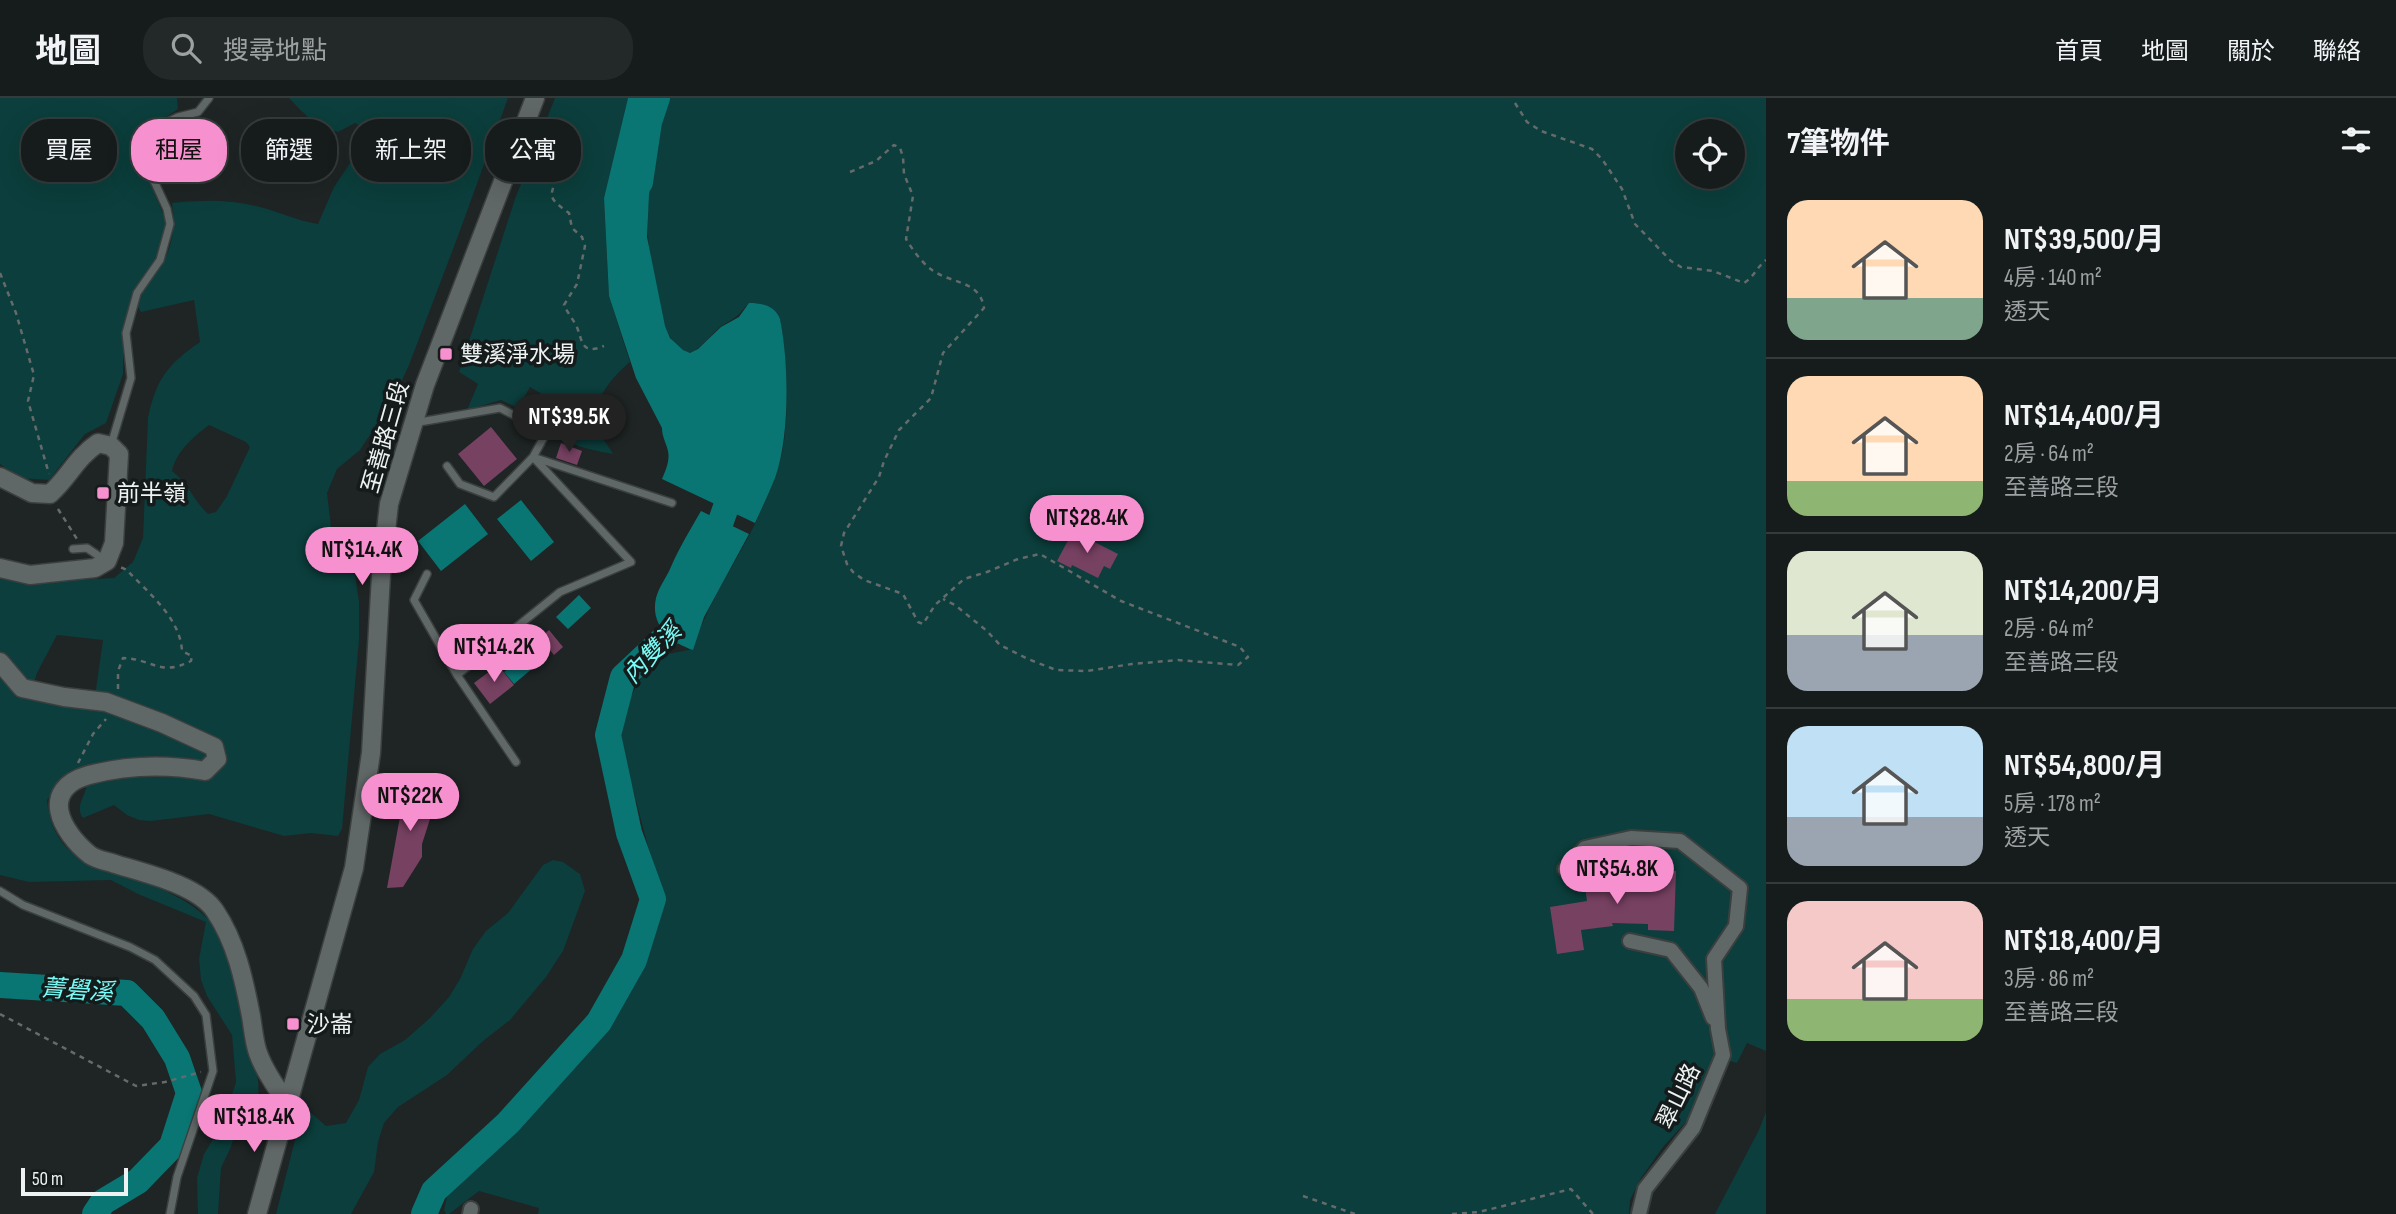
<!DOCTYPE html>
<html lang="zh-TW">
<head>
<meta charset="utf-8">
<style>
  body { margin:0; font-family:"Sofia Sans Condensed","Noto Sans TC",sans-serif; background:#232928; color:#f1f3f6; height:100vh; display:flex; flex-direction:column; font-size:26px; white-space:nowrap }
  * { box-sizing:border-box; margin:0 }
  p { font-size:23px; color:#9ea1a3 }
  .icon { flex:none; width:38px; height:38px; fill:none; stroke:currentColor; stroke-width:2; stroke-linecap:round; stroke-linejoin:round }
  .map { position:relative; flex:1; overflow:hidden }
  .sheet { display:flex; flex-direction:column; background:#161c1b; width:630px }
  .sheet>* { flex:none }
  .hud { position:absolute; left:21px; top:21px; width:665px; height:63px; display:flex; gap:14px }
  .fabs { position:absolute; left:1675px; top:21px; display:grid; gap:14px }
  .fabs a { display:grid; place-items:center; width:70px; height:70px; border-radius:50%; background:#161c1b; box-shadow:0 7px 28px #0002,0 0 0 2px #353a3a; font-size:35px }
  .scale { position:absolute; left:21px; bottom:18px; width:107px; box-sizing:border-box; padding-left:7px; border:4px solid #eef2f2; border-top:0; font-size:19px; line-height:24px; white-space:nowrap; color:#eef2f2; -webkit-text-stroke:5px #151b1b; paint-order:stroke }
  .price { position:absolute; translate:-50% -60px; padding:0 16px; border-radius:24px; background:#f790ce; color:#111; font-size:23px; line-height:46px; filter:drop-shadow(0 2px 4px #0008) }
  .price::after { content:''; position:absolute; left:50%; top:42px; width:21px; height:16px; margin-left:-10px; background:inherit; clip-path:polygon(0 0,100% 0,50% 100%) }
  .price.current { background:#222; color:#fff }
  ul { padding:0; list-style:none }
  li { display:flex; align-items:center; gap:21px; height:175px; padding:0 21px }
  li+li { border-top:2px solid #353a3a }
  li span { display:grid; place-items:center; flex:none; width:196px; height:140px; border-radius:21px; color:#555 }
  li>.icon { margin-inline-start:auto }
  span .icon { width:84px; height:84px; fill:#fffc; stroke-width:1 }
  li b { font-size:30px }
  h2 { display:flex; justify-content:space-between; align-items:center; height:84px; padding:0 21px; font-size:30px }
  .pill { padding:0 24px; border-radius:28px; background:#161c1b; box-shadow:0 7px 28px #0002,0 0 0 2px #353a3a; font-size:24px; line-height:63px }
  .pill.current { background:#f790ce; color:#111 }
  header { display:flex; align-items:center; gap:42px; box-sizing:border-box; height:98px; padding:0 35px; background:#161c1b; border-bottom:2px solid #353a3a }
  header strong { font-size:33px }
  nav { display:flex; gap:38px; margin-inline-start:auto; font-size:24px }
  .search { width:490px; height:63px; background:#232928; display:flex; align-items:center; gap:18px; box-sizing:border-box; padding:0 24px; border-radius:28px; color:#9ea1a3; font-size:26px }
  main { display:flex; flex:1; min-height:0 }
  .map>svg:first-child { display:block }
</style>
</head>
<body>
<header>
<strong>地圖</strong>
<div class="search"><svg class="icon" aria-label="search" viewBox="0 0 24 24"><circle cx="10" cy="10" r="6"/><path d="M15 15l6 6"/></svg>搜尋地點</div>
<nav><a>首頁</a><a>地圖</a><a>關於</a><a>聯絡</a></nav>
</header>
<main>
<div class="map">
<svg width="1766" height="1116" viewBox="0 0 1766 1116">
  <rect width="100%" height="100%" fill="#1e2524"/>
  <path fill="#0b3e3c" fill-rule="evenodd" d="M 0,0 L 177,0 L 178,11 L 152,28 L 142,51 L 146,74 L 167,126 L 157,160 L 135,190 L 123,229 L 123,276 L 106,325 L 85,336 L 49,382 L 20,380 L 0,366 Z
    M 289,0 L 508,0 L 458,138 L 409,267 L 394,300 L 360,352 L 337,371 L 327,395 L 331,429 L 342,460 L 355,477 L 359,503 L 359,542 L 342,731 L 338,738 L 311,735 L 284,738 L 209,716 L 151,723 L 139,722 L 127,717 L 114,707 L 83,720 C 74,708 87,697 87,684 L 60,684 L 47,702 C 49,720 54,737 67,750 C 80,763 99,768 115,774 C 145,784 183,797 206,819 C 227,840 237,896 245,924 C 253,955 265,987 254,1019 L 242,1017 L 230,1051 L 221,1070 L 218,1116 L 198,1116 L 197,1080 L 204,1056 L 222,1027 L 236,984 L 232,937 L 207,898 L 201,882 L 199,861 L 206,824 L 138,796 L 111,782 L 29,784 L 0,777 L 0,478 L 13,482 L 50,483 L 114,480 L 133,464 L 143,440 L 148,320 C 156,281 168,266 200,244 L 194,202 L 141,214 L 137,207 C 142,192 148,187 157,174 C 172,154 176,129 172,105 C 202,102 230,101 260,109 C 280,114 297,123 318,126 L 334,89 L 357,55 L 364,30 L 355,25 L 338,34 C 317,29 303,16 289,0 ZM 209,327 L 246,344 L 250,349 L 227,398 L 216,414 L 208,416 C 194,403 188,385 172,373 C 176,354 193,339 209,327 ZM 57,537 L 103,542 L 94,605 L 30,597 L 37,575 Z
    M 555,0 L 628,0 L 604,100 L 609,198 L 630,264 C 612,279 588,306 598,332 C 601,340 609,348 613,356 C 586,351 566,347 544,328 L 560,307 L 530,289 L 518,310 L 501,302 L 467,312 L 478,286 L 459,274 L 515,101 Z
    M 668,0 L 1766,0 L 1766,953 L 1747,945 L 1737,965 L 1716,959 L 1694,1015 L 1663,1049 L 1641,1080 L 1630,1102 L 1629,1116 L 538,1116 L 539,1110 L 479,1093 L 449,1116 L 446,1116 L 444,1112 L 449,1090 L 472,1066 L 518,1025 L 564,974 L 599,932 L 642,873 L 662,802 L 634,695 L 619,647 L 623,612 L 640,582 L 663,557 L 693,551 C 707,506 734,468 755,426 C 766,402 778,376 783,350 C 789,313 787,258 780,221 L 746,208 C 738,219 731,222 720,229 C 710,238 703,249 690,255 C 677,251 670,241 665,228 C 658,199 649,168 648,138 C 646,100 655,36 668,0 ZM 1687,33 L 1732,33 L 1732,79 L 1687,79 Z
    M 553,762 L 563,764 L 580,776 L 585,793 L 563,853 L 546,879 L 510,922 L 483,943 L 447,977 L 398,1009 L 384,1025 L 378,1044 L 374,1074 L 351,1116 L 276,1116 L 301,1019 L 305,1014 L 310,1014 L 326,1028 L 346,1025 L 359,1002 L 368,969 L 380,956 L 405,942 L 430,920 L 449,899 L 460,881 L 473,851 L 486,833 L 508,815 L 543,767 Z
    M 1766,1014 L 1766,1116 L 1715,1116 L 1759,1032 Z"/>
  <path fill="#097674" d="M 628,0 L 651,0 L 645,19 L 643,42 L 654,65 L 649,97 L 647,139 L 665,228 L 670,240 L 683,252 L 690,255 L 698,251 L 721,229 L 739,219 L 749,205 C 763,205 775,208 780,221 C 789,265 790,338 775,380 C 769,395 762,410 755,425 L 662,381 C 666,372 670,362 668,353 C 666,344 662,339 662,330 L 636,280 L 609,198 L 604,100 Z
    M 521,402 L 554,444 L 531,463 L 497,421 Z
    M 465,406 L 488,436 L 441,473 L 418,443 Z
    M 701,413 L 749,436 L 704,519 L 693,552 C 670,544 650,527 656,500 C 659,489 666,480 670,471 C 679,450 690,432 701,413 Z
    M 579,497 L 591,510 L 568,531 L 556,519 Z
    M 527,547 L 541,563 L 514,586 L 504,574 L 512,568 L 508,563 Z"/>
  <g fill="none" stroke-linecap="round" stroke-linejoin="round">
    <path stroke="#097674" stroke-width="26" d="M 640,84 L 649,24 L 657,0
      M 710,454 L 737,378
      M 0,887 L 127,895 L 153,921 L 177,960 L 189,995 L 172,1048 L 138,1083 L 103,1104 L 95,1116
      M 424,1116 L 434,1093 L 508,1025 L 599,924 L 634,862 L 653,801 L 629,735 L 608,637 L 623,579 L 686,520 L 689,510"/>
  </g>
  <path fill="#774162" d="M 531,303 L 545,313 L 537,324 L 523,314 Z
    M 491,329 L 517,361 L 484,388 L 458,356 Z
    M 561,345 L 582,353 L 577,367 L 556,360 Z
    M 1073,433 L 1118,456 L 1110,471 L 1104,468 L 1098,480 L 1072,467 L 1071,470 L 1057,463 Z
    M 549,532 L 563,549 L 554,557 L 540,540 Z
    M 498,567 L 514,587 L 490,606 L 474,585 Z
    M 416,683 L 429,689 L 431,718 L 422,746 L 422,759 L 403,789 L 387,790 L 406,686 Z
    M 1618,770 L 1676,773 L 1674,833 L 1648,832 L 1648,826 L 1612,825 L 1613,828 L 1581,832 L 1584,852 L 1557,856 L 1550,809 L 1587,803 L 1584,782 L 1618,777 Z"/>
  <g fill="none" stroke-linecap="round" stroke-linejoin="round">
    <g stroke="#3b403f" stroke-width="10">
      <path id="service" d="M 414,325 L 500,310 L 523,322 L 544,339 L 533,359 L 672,405
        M 111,347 L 131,280 L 126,235 L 137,195 L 160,162 L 170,126 L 167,111 L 149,72 L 147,46 L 155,30 L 178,19 L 198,14 L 209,0
        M 73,451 L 87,450 L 106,463
        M 427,476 L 414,502 L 457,577 L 560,494 L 631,464 L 533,359 L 494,399 L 460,386 L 447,368
        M 457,577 L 516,664
        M 0,793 L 23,807 L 130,849 L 155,862 L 194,898 L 206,917 L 213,973 L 177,1079 L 170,1116"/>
    </g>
    <g stroke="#3b403f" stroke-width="18">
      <path id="minor" d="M 1565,771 L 1585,750 L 1631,740 L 1680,743 L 1740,790 L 1736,828 L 1714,861 L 1718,931 L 1723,957 L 1693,1030 L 1645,1091 L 1639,1116
        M 1630,843 L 1671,852 L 1701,890 L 1713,920
        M 470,1116 L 471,1111"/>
    </g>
    <g stroke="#3b403f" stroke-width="21">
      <path id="tertiary" d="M 0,379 L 32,395 L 50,396 C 69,379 76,360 98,345 L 111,348 L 119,356 L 114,445 L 107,463 L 95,470 L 30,477 L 0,470
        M 0,564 L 22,590 L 64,599 L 106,604 L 162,625 L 214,649 L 217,661 L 205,673 C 166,666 128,667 89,677 C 38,691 61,734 90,757 C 97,762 107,763 115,766 C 144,775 198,787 215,813 C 236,844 244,882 251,918 C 253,930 254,944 258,955 C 264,972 277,991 288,1006
        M 257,1116 L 354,770 L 371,655 L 381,477 L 389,406 L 425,287 L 535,0"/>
    </g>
    <path stroke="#656b6a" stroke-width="2.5" stroke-dasharray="5 5" stroke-linecap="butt" d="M 1515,5 L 1527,24 L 1541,33 L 1592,51 L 1602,61 L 1622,91 L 1635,126 L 1671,163 L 1681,169 L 1713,173 L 1744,185 C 1754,179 1757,169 1766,162
      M 550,63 L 557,70 C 555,99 541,95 569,115 L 572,130 L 582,139 L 585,148 L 577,186 L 564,207 C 567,214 572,220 576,227 C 583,242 580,258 604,248
      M 850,74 L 876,63 L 894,47 L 900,50 L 903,59 L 904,76 L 913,98 L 906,141 C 912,151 922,165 932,172 C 951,186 980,182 984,210 L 943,255 L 931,300 L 899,332 L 884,363 L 879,379 L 844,435 L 841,448 L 847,466 L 853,474 L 864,482 L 903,496 L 918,524 L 923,526 L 935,507 L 964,481 L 987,474 L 1018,461 L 1040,456 L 1121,503 L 1240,549 L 1248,559 L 1238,567 L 1178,562 L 1132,566 L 1086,573 L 1056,572 L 1028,561 L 1000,547 L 987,533 L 955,507 L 943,501
      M 0,175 L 16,215 L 34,277 L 28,303 L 49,376
      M 58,411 L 77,441
      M 118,591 L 118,573 L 123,560 C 153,561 160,579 191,563 L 192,558 L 182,553 C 180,519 148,495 127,472 L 120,469
      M 78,665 L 93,636 L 106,621
      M 0,916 L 136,988 L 165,984 L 201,974
      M 1303,1098 L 1355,1116
      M 1452,1116 L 1479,1114 L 1571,1091 L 1593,1116"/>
    <use href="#service" stroke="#606767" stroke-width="7"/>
    <use href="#minor" stroke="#606767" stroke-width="14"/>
    <use href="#tertiary" stroke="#606767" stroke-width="18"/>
  </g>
  <g fill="#f790ce" stroke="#151b1b" stroke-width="2.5">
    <rect x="439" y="249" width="14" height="14" rx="3.5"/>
    <rect x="96" y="388" width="14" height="14" rx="3.5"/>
    <rect x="286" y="919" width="14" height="14" rx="3.5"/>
  </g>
  <g text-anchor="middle" stroke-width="7" stroke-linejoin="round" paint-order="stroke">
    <g font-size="23" fill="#eef2f2" stroke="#151b1b" text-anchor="start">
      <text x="460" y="264">雙溪淨水場</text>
      <text x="117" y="403">前半嶺</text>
      <text x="307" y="934">沙崙</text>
    </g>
    <g font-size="23" fill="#eef2f2" stroke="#151b1b">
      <text transform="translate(385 339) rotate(-74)" y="8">至善路三段</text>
      <text transform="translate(1678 998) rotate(-64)" y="8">翠山路</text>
    </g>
    <g font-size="24" font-style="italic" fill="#79fcf7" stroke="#151b1b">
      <text transform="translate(652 555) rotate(-47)" y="8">內雙溪</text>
      <text transform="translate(77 892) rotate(4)" y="8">菁礐溪</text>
    </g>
  </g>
</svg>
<div class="fabs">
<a><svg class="icon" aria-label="locate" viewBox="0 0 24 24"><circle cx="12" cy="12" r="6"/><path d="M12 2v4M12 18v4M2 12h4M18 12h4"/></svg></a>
</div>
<div class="scale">50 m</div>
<b class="price current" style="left:569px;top:356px">NT$39.5K</b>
<b class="price" style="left:1087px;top:457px">NT$28.4K</b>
<b class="price" style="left:362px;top:489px">NT$14.4K</b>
<b class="price" style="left:494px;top:586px">NT$14.2K</b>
<b class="price" style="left:410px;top:735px">NT$22K</b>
<b class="price" style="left:1617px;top:808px">NT$54.8K</b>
<b class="price" style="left:254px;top:1056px">NT$18.4K</b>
<div class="hud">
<a class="pill">買屋</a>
<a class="pill current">租屋</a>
<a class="pill">篩選</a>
<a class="pill">新上架</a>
<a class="pill">公寓</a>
</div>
</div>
<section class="sheet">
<h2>7筆物件<svg class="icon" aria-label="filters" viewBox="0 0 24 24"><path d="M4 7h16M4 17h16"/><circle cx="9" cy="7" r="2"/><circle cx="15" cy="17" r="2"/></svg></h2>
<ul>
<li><span style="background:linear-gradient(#ffd9b3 70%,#7fa58c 0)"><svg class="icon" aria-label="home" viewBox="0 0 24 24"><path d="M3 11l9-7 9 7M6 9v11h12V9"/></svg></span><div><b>NT$39,500/月</b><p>4房 · 140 m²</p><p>透天</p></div></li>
<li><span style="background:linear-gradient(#ffd9b3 75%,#8fb573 0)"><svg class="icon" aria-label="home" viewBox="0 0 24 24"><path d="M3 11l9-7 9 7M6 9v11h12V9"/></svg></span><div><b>NT$14,400/月</b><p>2房 · 64 m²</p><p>至善路三段</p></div></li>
<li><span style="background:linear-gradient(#dfe7d0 60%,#9aa5b1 0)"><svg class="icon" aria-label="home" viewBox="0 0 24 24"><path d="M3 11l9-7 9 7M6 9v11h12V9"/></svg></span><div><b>NT$14,200/月</b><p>2房 · 64 m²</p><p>至善路三段</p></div></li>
<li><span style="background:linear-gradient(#bfe0f5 65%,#9aa5b1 0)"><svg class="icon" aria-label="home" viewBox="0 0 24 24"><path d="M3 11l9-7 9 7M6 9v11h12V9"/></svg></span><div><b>NT$54,800/月</b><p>5房 · 178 m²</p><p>透天</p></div></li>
<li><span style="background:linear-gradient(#f6c9c9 70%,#8fb573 0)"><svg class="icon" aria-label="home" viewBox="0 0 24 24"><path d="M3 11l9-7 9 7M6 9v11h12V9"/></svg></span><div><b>NT$18,400/月</b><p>3房 · 86 m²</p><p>至善路三段</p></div></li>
</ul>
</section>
</main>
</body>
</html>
